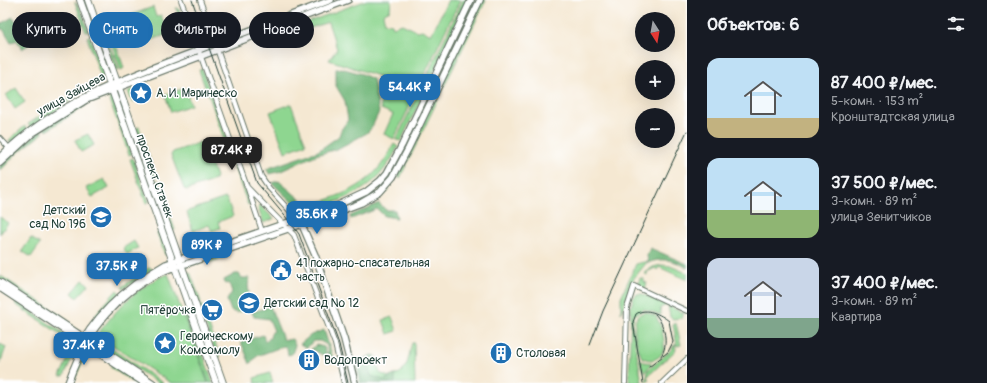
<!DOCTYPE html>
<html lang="ru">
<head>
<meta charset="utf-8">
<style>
  body { margin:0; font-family:Pangolin,sans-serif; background:#242831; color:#f1f3f6; height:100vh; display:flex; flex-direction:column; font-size:15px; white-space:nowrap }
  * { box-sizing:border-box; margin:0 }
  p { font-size:13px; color:#9ea1a6 }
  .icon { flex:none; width:22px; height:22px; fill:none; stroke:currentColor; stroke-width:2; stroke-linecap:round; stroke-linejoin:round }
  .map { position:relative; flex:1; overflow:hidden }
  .sheet { display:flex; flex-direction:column; background:#171b24; width:300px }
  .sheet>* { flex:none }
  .guide { position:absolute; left:12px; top:12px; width:380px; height:36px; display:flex; gap:8px }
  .needle { width:26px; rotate:169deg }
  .controls { position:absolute; left:635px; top:12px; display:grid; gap:8px }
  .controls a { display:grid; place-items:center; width:40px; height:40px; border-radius:50%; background:#171b24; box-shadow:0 4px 16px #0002; font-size:20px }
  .price { position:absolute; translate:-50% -34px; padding:0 9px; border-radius:8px; background:#1f6fb2; color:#fff; font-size:13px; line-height:26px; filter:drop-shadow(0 1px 2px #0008) }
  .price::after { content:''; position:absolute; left:50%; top:24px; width:12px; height:9px; margin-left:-6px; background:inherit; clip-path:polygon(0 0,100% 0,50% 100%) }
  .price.selected { background:#222; color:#fff }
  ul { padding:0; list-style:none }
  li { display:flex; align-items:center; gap:12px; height:100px; padding:0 20px }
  li span { display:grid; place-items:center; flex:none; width:112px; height:80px; border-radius:12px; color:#555 }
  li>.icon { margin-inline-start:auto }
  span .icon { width:48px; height:48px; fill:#fffc; stroke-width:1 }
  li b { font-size:17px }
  h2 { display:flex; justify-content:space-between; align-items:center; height:48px; padding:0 20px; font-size:17px }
  .chip { padding:0 14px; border-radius:18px; background:#171b24; box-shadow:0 4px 16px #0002; font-size:14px; line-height:36px }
  .chip.selected { background:#1f6fb2; color:#fff }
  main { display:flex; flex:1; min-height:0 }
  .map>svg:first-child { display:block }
</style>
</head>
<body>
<main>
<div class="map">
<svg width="687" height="383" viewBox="0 0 687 383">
  <rect width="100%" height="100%" fill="#fff"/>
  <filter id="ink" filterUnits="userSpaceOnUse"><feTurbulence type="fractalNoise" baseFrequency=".025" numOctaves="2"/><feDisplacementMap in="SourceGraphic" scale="8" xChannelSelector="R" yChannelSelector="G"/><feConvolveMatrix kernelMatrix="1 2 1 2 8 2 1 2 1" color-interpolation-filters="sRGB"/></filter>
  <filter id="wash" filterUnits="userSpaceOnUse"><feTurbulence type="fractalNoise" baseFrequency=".012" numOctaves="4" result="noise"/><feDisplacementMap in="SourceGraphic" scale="16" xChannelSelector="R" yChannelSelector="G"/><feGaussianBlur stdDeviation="0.9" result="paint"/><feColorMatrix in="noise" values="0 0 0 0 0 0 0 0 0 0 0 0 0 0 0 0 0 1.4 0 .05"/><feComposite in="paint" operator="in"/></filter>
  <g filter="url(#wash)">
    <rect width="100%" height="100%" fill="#f5e8d2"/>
    <path fill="#8ed690" stroke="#568a62" d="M 367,0 L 391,0 L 390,10 L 383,14 L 385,23 L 392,24 L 393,27 L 402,24 L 417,31 L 422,30 L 431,35 L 448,0 L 460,0 L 394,139 L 384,134 L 393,114 L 381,109 L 378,76 L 329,60 L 337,49 L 328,22 L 302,31 L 300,25 Z
      M 463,0 L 468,0 L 401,141 L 396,140 Z
      M 482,0 L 486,0 L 400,178 L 397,176 Z
      M 75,2 L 80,8 L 89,31 L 86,32 Z
      M 153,7 L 156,17 L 161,15 L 168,34 L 138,45 L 128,16 Z
      M 176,8 L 178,8 L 192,39 L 188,41 Z
      M 110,28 L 124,68 L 121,70 L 106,29 Z
      M 103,30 L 119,70 L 116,71 L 104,37 Z
      M 90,36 L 104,76 L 101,77 L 87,37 Z
      M 202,69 L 209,89 L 206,90 L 199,70 Z
      M 148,84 L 153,95 L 132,102 L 128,91 Z
      M 16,88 L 25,102 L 15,109 L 6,95 Z
      M 185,88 L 191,105 L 171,112 L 165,95 Z
      M 210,92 L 230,147 L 227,148 L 208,93 Z
      M 112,97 L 132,154 L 129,155 L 109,98 Z
      M 68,99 L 70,101 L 31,128 L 28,124 Z
      M 291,104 L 306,144 L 285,152 L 270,112 Z
      M 25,126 L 28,130 L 14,141 L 8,141 Z
      M 139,127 L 156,177 L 153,178 L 136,128 Z
      M 88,134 L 94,145 L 81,152 L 75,140 Z
      M 201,142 L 204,143 L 216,177 L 215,180 L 187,190 L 184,189 L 171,155 L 173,152 Z
      M 394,144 L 398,147 C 376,191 352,196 308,212 L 306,207 C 349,192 372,187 394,144 Z
      M 232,154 L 250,204 L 248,205 L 229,154 Z
      M 133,158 L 149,202 L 146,203 L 130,159 Z
      M 104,179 L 109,188 L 92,197 L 86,188 Z
      M 158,180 L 175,230 L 172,231 L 155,181 Z
      M 388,189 L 389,190 L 379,198 L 345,215 L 345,214 L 373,199 Z
      M 225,198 L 227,199 L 233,216 L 218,222 L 220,228 L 212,231 L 209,225 L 193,231 L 187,213 L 188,211 Z
      M 258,206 L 261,206 L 274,219 L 263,223 Z
      M 0,217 L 8,223 L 0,234 Z
      M 160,232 L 167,254 L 165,255 L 157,233 Z
      M 31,238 L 40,244 L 31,257 L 22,251 Z
      M 134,241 L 138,248 L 127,254 L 123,248 Z
      M 228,253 L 229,256 L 208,263 L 207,261 Z
      M 648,261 L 634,278 L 621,313 L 621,297 L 636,264 Z
      M 661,265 L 670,266 L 687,273 L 687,280 L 659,267 L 657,270 L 655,268 L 647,272 L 647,275 L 644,273 L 653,267 Z
      M 150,267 L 152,270 L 123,289 L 122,287 Z
      M 190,272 L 201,302 L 198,303 L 187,273 Z
      M 168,274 L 169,276 L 208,383 L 171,383 L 97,335 C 115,311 139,284 168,274 Z
      M 1,276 L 66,319 L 65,321 L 0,279 Z
      M 640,278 L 644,279 L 644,282 L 647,283 L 645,289 L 638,284 Z
      M 83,280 L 89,285 L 77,298 L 72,293 Z
      M 117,290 L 120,293 L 97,317 L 95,315 Z
      M 637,294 L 642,294 L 667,305 L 660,308 L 661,315 L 644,309 L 634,315 L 632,325 L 642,383 L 629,383 L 631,308 L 633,298 Z
      M 17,302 L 74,340 L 72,342 L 15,304 Z
      M 202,305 L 220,357 L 217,358 L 199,306 Z
      M 668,306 L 684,313 L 682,318 L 673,319 L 670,317 Z
      M 188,311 L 213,383 L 209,383 L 184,313 Z
      M 646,312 L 656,316 C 660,324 665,337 664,347 C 663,359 649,364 641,356 C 637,344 627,314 646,312 Z
      M 392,317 L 397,331 L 388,334 L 383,320 Z
      M 676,323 L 681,345 L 677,346 L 673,324 Z
      M 103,343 L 163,383 L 158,383 L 101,346 Z
      M 412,343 L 414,343 L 415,383 L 360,383 L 356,361 L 374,355 L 380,373 L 389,377 L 395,376 L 394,375 C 409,372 408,356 412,343 Z
      M 0,344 L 6,347 L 0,364 Z
      M 675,344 L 676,350 L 647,377 L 649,379 L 646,382 L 648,370 L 670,351 Z
      M 73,348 L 76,349 L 64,376 L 60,376 Z
      M 82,354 L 85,356 L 73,383 L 72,383 Z
      M 640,359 L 644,362 L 652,363 L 645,372 L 642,368 Z
      M 112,365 L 135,380 L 133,382 L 110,367 Z
      M 270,373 L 273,383 L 255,383 L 254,378 Z"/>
    <path fill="#72b77a" stroke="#487a57" d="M 13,17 L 31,43 L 22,49 L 17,40 L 11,43 L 3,29 L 0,29 L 0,24 Z
      M 341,68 L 362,74 L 373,79 L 379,112 L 371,129 L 367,133 L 337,149 L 316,155 L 281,171 L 270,174 L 266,169 L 318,151 L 339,136 L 341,130 L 348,120 L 345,101 L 336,86 L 336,69 Z
      M 84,103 L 85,106 L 46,131 L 44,128 Z
      M 41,130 L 43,133 L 15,155 L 0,171 L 0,166 L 13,153 Z
      M 279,181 L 301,200 L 294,204 L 272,183 Z
      M 379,203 L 386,210 L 395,210 L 397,218 L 384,216 L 377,209 L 351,219 L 350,216 Z
      M 650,248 L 687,264 L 687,268 C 676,260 661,257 648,263 L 647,255 Z
      M 235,274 L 239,274 L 242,278 L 250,278 L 248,285 L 250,302 L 245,304 L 242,311 L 237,313 L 231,311 L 227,300 L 232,292 L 229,283 L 225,284 L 224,280 Z
      M 265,301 L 268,301 L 283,339 L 287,340 L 292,339 L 295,345 L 292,354 L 288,355 L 287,348 L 284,346 L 257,356 L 250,364 L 241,342 L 263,335 L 265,341 L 270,338 L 271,333 L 274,331 L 269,319 L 254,317 L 252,312 L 266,308 Z
      M 324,330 L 333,358 L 331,359 L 328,357 L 327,345 L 320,341 L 313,341 L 307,348 L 300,344 L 311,335 Z
      M 316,345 L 324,347 L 326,353 L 325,356 L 311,349 Z
      M 371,355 L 376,356 L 374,362 L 368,366 L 371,376 L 384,380 L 394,375 L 395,376 L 395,383 L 362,383 L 358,363 Z"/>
  </g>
  <g filter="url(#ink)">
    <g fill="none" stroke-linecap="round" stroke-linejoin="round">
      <g stroke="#6a796b" stroke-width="6">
        <path id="street" d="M 181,0 L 247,187 L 294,235 L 335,344 L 344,383
          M 200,0 L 261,176 L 269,188 L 299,221
          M 0,138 L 10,149
          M 248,189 L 262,231
          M 625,383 L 627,308 L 634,286 L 687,311
          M 662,383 L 687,359"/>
      </g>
      <g stroke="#6a796b" stroke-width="8">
        <path id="secondary" d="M 0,157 C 53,104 122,79 191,53 C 237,35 284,18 331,0
          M 0,163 L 33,133 L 86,100 L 348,0
          M 302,225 L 315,255 L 344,339 L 355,383
          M 0,282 L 153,383
          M 0,288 L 144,383
          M 76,354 C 94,314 128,286 166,264 L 336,206 L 366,192 L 380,181 L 387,173 L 402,145 L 471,0
          M 68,383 C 73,369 79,354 87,341 C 108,304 147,272 189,263 L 340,211 L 361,203 L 380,192 L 393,177 L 408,149 L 480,0"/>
      </g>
      <g stroke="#6a796b" stroke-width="8">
        <path id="primary" d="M 80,0 L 216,383
          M 88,0 L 223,383"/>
      </g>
      <use href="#street" stroke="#fff" stroke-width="4"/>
      <use href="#secondary" stroke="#fff" stroke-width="5.5"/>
      <use href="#primary" stroke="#fff" stroke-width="6"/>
      <path stroke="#1f3d34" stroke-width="1" d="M 192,0 L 257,183 L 290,222 L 299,234 L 339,344 L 348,383
        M 655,314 C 665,324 669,345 661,356
        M 643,383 L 633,322 L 636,314 C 646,307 660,314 669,321 L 673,342 L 668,352 L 649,367"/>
      <path stroke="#1f3d34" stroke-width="1" d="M 590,345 L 603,311 L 687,131"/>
    </g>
  </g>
  <defs>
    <g id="sight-disc" transform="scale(1.15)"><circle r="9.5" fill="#1f6fb2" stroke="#fff"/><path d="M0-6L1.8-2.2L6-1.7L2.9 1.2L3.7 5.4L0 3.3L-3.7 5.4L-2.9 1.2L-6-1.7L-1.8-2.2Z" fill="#fff"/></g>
    <g id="school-disc" transform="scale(1.15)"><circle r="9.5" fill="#1f6fb2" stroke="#fff"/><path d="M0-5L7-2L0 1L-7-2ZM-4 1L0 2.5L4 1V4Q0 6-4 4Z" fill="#fff"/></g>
    <g id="civic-disc" transform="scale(1.15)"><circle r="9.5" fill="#1f6fb2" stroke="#fff"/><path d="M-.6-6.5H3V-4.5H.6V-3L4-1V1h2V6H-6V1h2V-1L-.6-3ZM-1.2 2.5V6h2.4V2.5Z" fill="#fff"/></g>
    <g id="supermarket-disc" transform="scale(1.15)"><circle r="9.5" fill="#1f6fb2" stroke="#fff"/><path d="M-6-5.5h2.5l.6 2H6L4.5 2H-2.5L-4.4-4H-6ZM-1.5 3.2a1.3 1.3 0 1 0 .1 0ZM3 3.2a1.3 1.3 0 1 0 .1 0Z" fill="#fff"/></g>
    <g id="building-disc" transform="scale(1.15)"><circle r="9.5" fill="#1f6fb2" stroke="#fff"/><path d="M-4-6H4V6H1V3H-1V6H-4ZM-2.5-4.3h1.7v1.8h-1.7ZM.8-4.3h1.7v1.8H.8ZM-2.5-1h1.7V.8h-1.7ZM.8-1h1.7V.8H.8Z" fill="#fff"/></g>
  </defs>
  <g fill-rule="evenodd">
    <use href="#sight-disc" x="141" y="93"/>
    <use href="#school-disc" x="101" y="217"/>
    <use href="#civic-disc" x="281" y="270"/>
    <use href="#school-disc" x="249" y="303"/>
    <use href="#supermarket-disc" x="212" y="310"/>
    <use href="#sight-disc" x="165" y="343"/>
    <use href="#building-disc" x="501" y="353"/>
    <use href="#building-disc" x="309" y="360"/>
  </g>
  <g text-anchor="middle" stroke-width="3" stroke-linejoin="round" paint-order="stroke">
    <g font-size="12" fill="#1f3d34" stroke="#fff" text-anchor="start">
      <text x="156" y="97">А. И. Маринеско</text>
      <text x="86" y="214" text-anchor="end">Детский<tspan x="86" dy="14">сад № 196</tspan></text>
      <text x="296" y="267">41 пожарно-спасательная<tspan x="296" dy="14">часть</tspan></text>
      <text x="264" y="307">Детский сад № 12</text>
      <text x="196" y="314" text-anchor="end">Пятёрочка</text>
      <text x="180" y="340">Героическому<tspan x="180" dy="14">Комсомолу</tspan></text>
      <text x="516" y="357">Столовая</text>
      <text x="324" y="364">Водопроект</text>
    </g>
    <g font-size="12" fill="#1f3d34" stroke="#fff">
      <text transform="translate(71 94) rotate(-29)" y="4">улица Зайцева</text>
      <text transform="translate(155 176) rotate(70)" y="4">проспект Стачек</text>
    </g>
  </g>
</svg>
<div class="controls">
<a><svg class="needle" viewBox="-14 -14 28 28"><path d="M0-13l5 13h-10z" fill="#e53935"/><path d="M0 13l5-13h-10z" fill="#9ea1a6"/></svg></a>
<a>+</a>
<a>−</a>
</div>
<b class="price" style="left:410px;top:108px">54.4K ₽</b>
<b class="price selected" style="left:232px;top:171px">87.4K ₽</b>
<b class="price" style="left:317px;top:235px">35.6K ₽</b>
<b class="price" style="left:207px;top:266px">89K ₽</b>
<b class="price" style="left:117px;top:287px">37.5K ₽</b>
<b class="price" style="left:84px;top:366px">37.4K ₽</b>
<div class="guide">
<a class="chip">Купить</a>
<a class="chip selected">Снять</a>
<a class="chip">Фильтры</a>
<a class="chip">Новое</a>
</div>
</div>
<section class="sheet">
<h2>Объектов: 6<svg class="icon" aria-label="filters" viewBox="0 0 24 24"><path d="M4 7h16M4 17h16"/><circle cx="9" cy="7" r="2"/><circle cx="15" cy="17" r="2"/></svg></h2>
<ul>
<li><span style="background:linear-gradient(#bfe0f5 75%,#c2b280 0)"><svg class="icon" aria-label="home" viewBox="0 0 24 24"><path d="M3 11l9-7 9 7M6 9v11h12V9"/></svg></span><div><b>87 400 ₽/мес.</b><p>5-комн. · 153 m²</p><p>Кронштадтская улица</p></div></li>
<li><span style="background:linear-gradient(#bfe0f5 65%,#8fb573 0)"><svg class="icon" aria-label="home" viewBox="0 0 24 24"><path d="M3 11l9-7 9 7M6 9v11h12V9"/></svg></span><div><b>37 500 ₽/мес.</b><p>3-комн. · 89 m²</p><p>улица Зенитчиков</p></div></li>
<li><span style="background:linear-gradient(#c9d6e8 75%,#7fa58c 0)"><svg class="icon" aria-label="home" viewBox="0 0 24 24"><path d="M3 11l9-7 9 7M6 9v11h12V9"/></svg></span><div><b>37 400 ₽/мес.</b><p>3-комн. · 89 m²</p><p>Квартира</p></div></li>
</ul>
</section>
</main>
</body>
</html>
